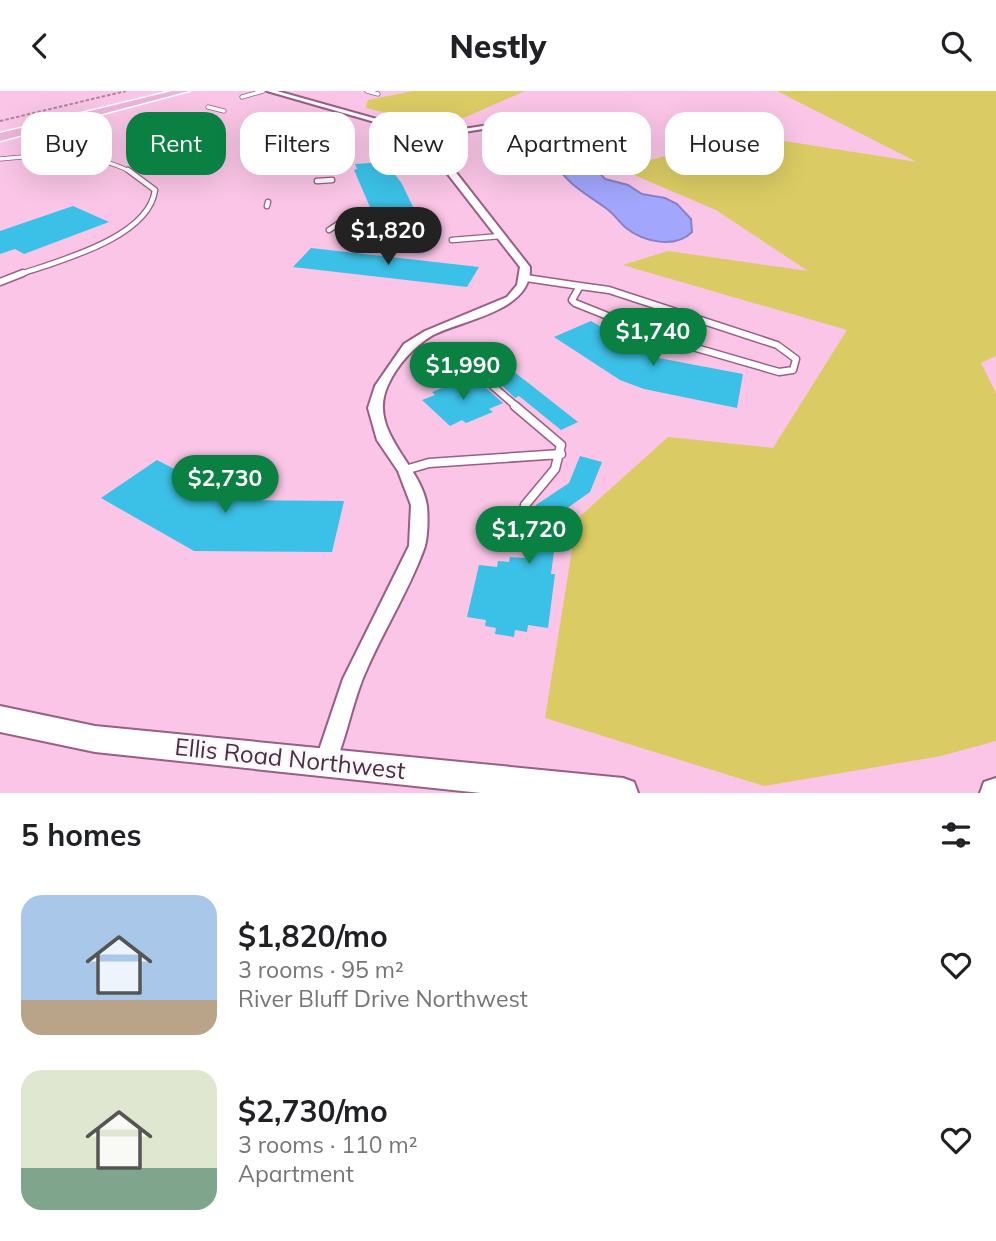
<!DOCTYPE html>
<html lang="en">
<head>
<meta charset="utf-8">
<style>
  body { margin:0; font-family:Mulish,sans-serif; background:#f6f6f6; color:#202124; height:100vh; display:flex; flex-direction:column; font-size:26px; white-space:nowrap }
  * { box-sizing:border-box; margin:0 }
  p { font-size:23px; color:#757577 }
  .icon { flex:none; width:38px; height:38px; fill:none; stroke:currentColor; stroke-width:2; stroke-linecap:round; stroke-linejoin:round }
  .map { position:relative; height:702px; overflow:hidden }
  .panel { display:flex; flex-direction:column; background:#fff; flex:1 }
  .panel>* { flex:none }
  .guide { position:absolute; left:21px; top:21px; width:956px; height:63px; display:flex; gap:14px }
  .price { position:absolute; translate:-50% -60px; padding:0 16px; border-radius:24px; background:#0b8043; color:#fff; font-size:23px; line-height:46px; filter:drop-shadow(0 2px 4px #0008) }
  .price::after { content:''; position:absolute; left:50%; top:42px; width:21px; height:16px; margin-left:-10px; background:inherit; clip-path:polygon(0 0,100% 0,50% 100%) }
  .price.current { background:#222; color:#fff }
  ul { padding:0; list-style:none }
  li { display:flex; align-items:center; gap:21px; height:175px; padding:0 21px }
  li span { display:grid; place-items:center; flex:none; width:196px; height:140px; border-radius:21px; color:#555 }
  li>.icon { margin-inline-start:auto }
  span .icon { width:84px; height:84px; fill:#fffc; stroke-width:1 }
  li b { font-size:30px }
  h2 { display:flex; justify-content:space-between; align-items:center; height:84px; padding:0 21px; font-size:30px }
  .chip { padding:0 24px; border-radius:21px; background:#fff; box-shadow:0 7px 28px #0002; font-size:24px; line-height:63px }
  .chip.current { background:#0b8043; color:#fff }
  header { display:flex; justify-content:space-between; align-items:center; height:91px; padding:0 21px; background:#fff; font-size:32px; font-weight:800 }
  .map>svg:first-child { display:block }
</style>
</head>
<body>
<header><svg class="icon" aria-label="back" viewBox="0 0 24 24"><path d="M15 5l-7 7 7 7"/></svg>Nestly<svg class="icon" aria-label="search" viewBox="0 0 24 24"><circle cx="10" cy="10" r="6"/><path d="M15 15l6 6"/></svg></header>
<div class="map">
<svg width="996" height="702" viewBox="0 0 996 702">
  <rect width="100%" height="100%" fill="#fac5e6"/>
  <path fill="#dacb64" d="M 413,0 L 525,0 L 459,29 L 431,33 L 366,17 L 368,9 Z
    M 777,0 L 996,0 L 996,265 L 981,272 L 996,302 L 996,650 L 941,665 L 764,695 L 545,627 L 577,428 L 668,346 L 773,357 L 847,239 L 623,174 L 668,160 L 808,180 L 716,119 L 585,63 L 647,70 L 730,47 L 778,49 L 917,71 Z"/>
  <path fill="#a2a6fc" stroke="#8782c3" stroke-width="2" d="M 563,67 L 575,69 L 598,80 L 605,88 L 628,94 L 642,103 L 665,107 L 677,113 L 691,128 L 692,141 C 675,158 644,151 626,137 C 619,131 614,123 607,118 C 587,103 565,93 555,70 Z"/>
  <path fill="#3bc1e7" d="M 386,71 L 402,93 L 414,118 L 414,127 L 379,132 L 373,123 L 354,79 L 357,78 L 355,73 Z
    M 73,115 L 109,131 L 24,163 L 15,158 L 0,163 L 0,140 Z
    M 311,157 L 479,176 L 467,196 L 293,176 Z
    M 591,230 L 653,266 L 743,283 L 737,317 L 644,298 L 620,289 L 554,246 Z
    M 491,263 L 531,294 L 578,331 L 561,339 L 519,305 L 515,307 L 476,269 Z
    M 476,288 L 503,312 L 489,318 L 493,321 L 466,332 L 462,329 L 450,335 L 422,309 L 435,304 L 432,301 L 458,291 L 461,294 Z
    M 580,365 L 602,371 L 590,401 L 559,423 L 551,483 L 555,483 L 548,537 L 528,534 L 527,541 L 515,539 L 514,546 L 495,543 L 496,537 L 485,535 L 486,529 L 467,526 L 479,474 L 497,476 L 498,470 L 509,471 L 510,466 L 526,467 L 536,414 L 569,392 Z
    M 157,369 L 234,409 L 344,410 L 332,461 L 194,460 L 101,407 Z"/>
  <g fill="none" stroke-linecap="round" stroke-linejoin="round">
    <g stroke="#995e84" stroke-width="5">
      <path id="service-far3" d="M 367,0 L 378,3
        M 242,6 L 263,0
        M 208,16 L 224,20
        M 0,68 C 43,64 92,60 131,81"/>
    </g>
    <g stroke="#995e84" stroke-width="7">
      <path id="service-far2" d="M 317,90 L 332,89
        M 267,115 L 268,111
        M 329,139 L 341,131
        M 452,149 L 501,145
        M 18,184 C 58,170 149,147 155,99 L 128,79"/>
    </g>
    <g stroke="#995e84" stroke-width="9">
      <path id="service-far1" d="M 526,187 L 580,195
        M 0,191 L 23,182
        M 580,195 L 609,199 L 777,254 L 796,268 L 793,279 L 779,281 L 665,248 L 575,212 L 572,209 Z
        M 471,276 L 517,316"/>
    </g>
    <g stroke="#995e84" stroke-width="11">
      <path id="service" d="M 515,315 L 561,354 L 555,378 L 525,414 L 518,449
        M 405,379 L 429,372 L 561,363"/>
    </g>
    <g stroke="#995e84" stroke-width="4">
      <path id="minor" d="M 267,0 L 277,0 L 430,43 L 503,32 L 501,35 L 434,46 L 447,70 L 530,176 C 532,220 465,228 433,244 C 414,255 397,274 388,294 C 366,340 421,373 427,415 C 428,427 428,447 424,458 C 408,502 381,543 363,587 C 351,617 346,649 333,678 L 326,681 L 319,678 L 315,671 L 343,588 L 409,455 L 411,414 L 398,380 L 377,349 L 368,317 L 375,295 L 404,253 L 425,240 L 507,206 L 517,194 L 520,176 L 440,73 L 427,46 Z"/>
    </g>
    <g stroke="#995e84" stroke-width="4">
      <path id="tertiary" d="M 0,615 L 95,635 L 623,687 L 634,691 L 638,702 L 481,702 L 95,661 L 0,641 Z
        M 996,687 L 996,702 L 980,702 L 984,691 Z"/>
    </g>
    <g stroke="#fff" stroke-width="3">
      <path id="primary" d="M 172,0 L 189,0 L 0,50 L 0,42 Z"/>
    </g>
    <path stroke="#b086a0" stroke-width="2" stroke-dasharray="3.5 2" stroke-linecap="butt" d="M 0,30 L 126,0"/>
    <use href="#service-far3" stroke="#fff" stroke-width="3.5"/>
    <use href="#service-far2" stroke="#fff" stroke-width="4.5"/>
    <use href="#service-far1" stroke="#fff" stroke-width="6"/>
    <use href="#service" stroke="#fff" stroke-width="8"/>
    <use href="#minor" fill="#fff" fill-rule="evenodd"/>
    <use href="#tertiary" fill="#fff" fill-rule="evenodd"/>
    <use href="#primary" fill="#edb4d9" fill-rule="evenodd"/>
  </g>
  <g text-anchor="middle" stroke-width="5" stroke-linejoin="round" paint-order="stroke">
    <g font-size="24" fill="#492e3f" stroke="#fdf6fa">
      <text transform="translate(290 668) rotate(6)" y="8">Ellis Road Northwest</text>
    </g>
  </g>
</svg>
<b class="price current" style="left:388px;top:176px">$1,820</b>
<b class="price" style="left:653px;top:277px">$1,740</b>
<b class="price" style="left:463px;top:311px">$1,990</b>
<b class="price" style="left:225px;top:424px">$2,730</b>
<b class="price" style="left:529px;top:475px">$1,720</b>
<div class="guide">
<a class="chip">Buy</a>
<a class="chip current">Rent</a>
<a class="chip">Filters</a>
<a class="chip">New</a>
<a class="chip">Apartment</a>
<a class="chip">House</a>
</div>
</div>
<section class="panel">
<h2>5 homes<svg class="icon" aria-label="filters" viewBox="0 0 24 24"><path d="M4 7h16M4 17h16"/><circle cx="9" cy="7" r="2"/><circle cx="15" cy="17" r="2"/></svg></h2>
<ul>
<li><span style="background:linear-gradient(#a9c7e8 75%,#b9a48a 0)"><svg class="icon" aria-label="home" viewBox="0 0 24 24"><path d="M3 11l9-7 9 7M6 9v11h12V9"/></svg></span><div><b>$1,820/mo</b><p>3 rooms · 95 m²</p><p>River Bluff Drive Northwest</p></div><svg class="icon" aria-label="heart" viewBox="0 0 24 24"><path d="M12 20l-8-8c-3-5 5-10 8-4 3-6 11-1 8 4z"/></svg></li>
<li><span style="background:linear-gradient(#dfe7d0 70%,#7fa58c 0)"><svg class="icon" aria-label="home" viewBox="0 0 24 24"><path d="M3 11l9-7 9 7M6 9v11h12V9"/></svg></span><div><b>$2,730/mo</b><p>3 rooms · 110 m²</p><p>Apartment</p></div><svg class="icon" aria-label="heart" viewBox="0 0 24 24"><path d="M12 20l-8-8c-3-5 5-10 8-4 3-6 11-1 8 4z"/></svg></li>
</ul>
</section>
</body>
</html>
